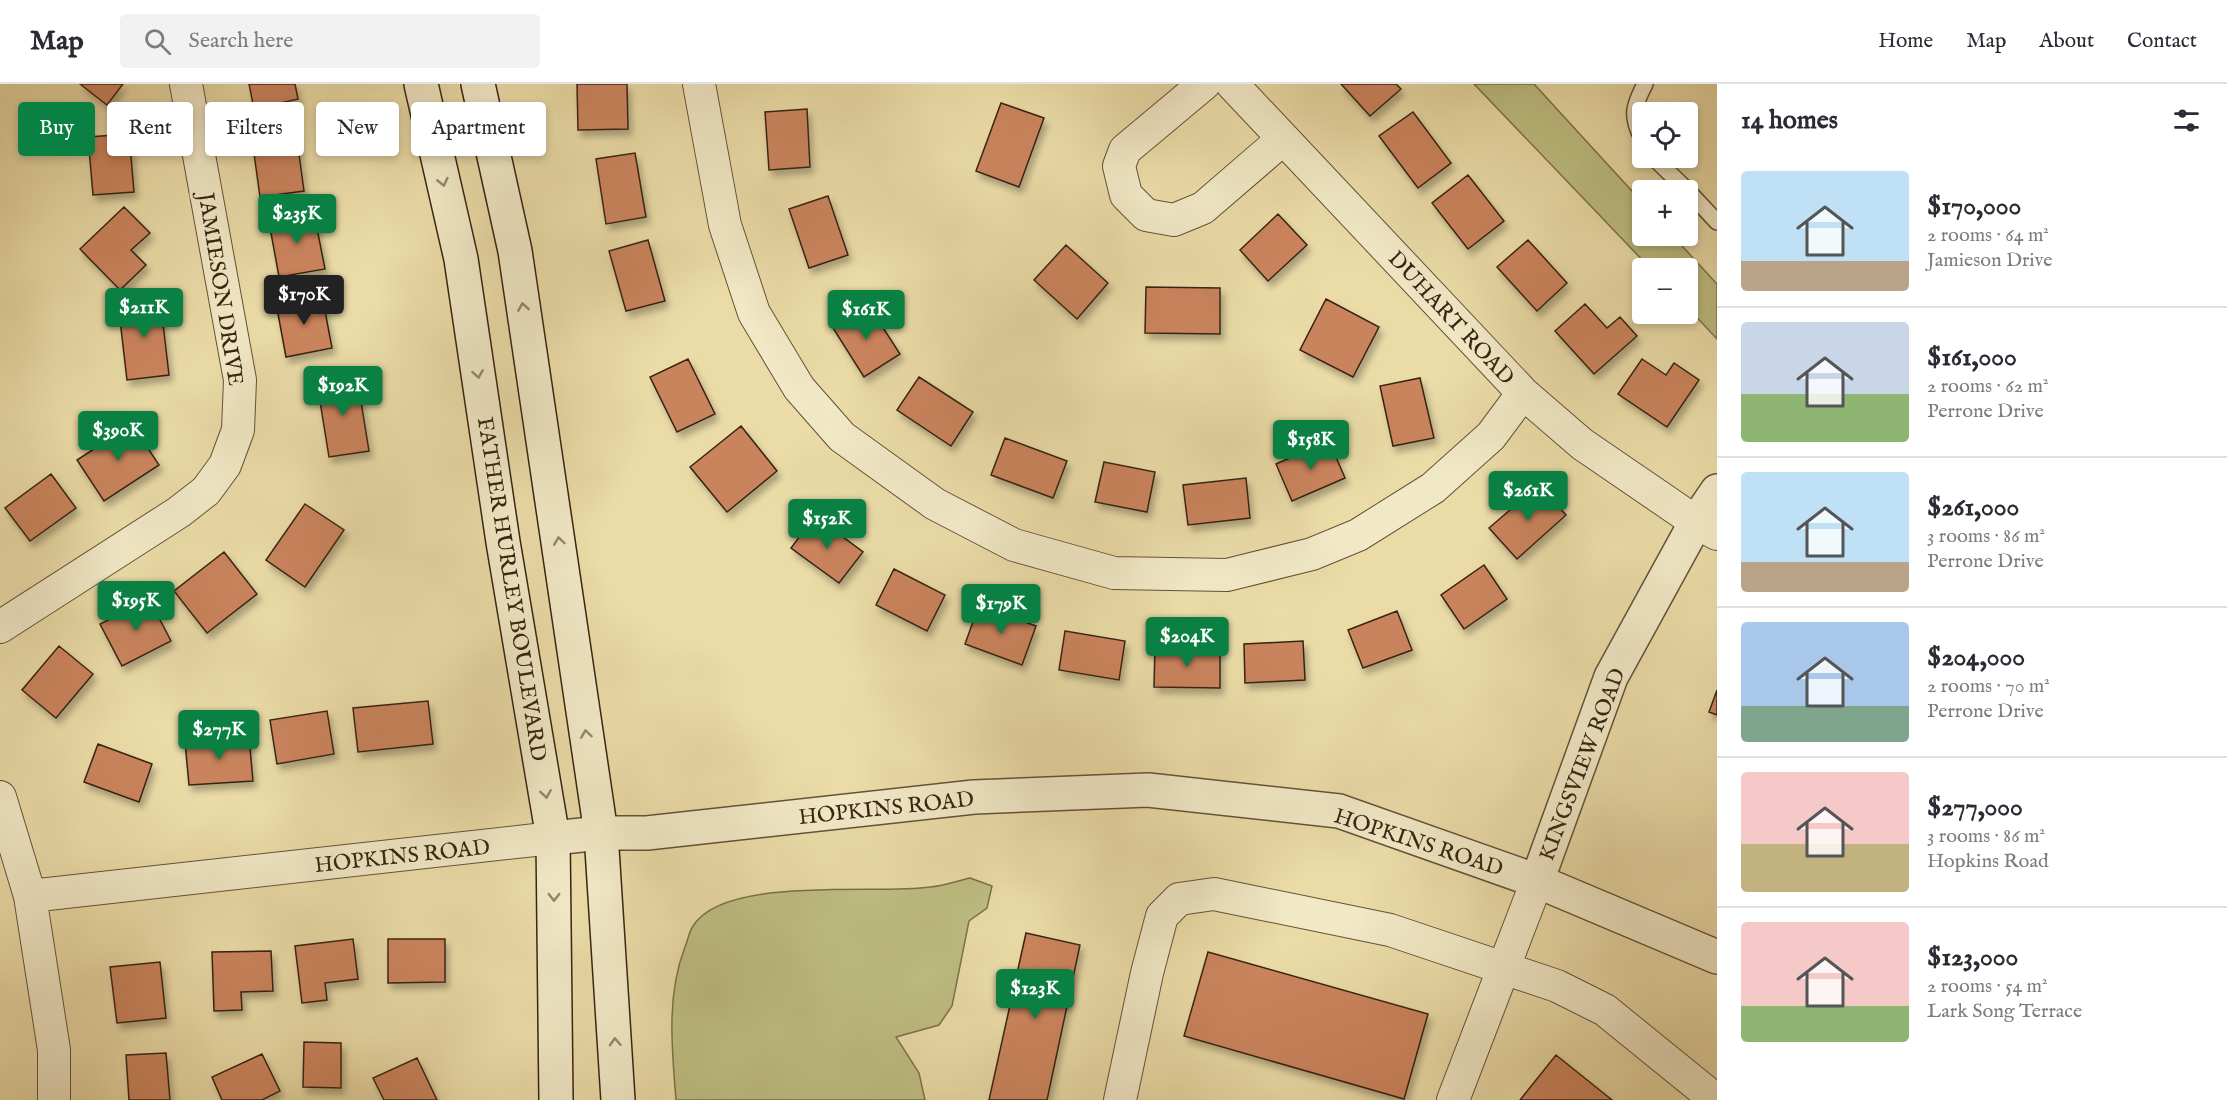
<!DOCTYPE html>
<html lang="en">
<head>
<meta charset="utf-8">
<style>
  body { margin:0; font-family:"IM FELL English",serif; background:#f2f2f3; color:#2b2b33; height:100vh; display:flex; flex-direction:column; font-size:22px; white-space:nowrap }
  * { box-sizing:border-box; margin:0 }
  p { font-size:20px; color:#7c7c81 }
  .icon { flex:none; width:33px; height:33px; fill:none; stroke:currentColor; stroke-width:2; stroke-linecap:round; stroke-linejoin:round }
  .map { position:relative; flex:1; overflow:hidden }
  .sheet { display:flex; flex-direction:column; background:#fff; width:510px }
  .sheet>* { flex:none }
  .banner { position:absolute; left:18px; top:18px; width:570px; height:54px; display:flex; gap:12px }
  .buttons { position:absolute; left:1632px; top:18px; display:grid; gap:12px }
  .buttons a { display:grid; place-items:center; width:66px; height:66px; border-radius:6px; background:#fff; box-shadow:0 3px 9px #0003; font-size:30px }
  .price { position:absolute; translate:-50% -51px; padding:0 14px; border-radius:6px; background:#0b8043; color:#fff; font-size:20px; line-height:39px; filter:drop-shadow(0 2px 3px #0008) }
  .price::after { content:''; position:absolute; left:50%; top:36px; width:18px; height:14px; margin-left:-9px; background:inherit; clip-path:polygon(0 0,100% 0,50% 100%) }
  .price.current { background:#222; color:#fff }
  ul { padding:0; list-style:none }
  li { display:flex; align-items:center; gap:18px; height:150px; padding:0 24px }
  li+li { border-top:2px solid #e1e1e2 }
  li span { display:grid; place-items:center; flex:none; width:168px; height:120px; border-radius:6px; color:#555 }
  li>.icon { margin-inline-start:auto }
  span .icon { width:72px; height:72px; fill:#fffc; stroke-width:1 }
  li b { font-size:26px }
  h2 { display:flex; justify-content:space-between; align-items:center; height:72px; padding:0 24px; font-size:26px }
  .chip { padding:0 21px; border-radius:6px; background:#fff; box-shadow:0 3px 9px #0003; font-size:21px; line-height:54px }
  .chip.current { background:#0b8043; color:#fff }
  header { display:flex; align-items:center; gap:36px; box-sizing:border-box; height:84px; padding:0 30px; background:#fff; border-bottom:2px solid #e1e1e2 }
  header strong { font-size:28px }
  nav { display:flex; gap:33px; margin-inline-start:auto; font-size:21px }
  .search { width:420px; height:54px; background:#f2f2f3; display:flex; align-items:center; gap:15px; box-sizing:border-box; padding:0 21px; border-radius:6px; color:#7c7c81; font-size:22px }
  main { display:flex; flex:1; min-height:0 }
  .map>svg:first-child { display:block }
</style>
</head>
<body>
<header>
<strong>Map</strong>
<div class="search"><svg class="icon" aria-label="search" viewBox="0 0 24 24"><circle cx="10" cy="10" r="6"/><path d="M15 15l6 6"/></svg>Search here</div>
<nav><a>Home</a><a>Map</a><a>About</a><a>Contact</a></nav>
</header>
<main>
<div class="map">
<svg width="1717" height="1016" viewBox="0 0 1717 1016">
  <defs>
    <filter id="shadow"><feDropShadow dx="3.5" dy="6" stdDeviation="3" flood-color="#0004"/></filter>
  </defs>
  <rect width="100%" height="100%" fill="#eadba7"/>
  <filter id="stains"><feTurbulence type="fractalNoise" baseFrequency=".00333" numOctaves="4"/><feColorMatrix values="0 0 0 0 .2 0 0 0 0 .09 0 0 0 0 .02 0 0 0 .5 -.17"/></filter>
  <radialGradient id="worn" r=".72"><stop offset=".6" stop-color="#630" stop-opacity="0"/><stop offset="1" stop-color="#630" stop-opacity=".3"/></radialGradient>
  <path fill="#bebe82" stroke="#7b714a" stroke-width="1.5" d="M 1474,0 L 1534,0 L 1642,118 L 1642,152 L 1673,152 L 1717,200 L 1717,255 L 1688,224 L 1688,184 L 1650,184 Z
    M 970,794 L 992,802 L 987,824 L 969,837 L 952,922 L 939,941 L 896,953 L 919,989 L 925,1016 L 676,1016 C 672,965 666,912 685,863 C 688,856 689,848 693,842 C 725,791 876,811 930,803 C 944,802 957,797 970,794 Z"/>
  <path fill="#ca845d" stroke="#382413" stroke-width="1.5" filter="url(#shadow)" d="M 80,0 L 123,0 L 107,21 Z
    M 249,0 L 295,0 L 298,15 L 254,25 Z
    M 577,0 L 627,0 L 628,45 L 578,46 Z
    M 1341,0 L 1396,0 L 1401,5 L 1370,32 Z
    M 1001,19 L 1044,34 L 1019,103 L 976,87 Z
    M 807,25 L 810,83 L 769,86 L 765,28 Z
    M 1413,28 L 1451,79 L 1418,104 L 1379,52 Z
    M 295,41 L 304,107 L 260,113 L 251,48 Z
    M 129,50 L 134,108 L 93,111 L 88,53 Z
    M 635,69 L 646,133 L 606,140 L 596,75 Z
    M 1468,91 L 1504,137 L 1468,165 L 1432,119 Z
    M 828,112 L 848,171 L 809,184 L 789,125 Z
    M 124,123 L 150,149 L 131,166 L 146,181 L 120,206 L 80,165 Z
    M 314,129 L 325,185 L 279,193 L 269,138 Z
    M 1278,130 L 1307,161 L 1268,197 L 1240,166 Z
    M 648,156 L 665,217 L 626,227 L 609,167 Z
    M 1528,156 L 1567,199 L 1537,227 L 1497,183 Z
    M 1066,161 L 1108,199 L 1077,235 L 1034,196 Z
    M 1146,203 L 1220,204 L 1220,250 L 1145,249 Z
    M 322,211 L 332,264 L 286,273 L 276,219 Z
    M 160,214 L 169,291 L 127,296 L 118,219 Z
    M 1326,215 L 1379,243 L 1353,293 L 1300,266 Z
    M 1585,220 L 1607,244 L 1620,233 L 1637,252 L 1594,290 L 1555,247 Z
    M 869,222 L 900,270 L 864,293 L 833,244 Z
    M 688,275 L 715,330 L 677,348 L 650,293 Z
    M 1642,275 L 1666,291 L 1674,279 L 1699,296 L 1667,343 L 1618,310 Z
    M 357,293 L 369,367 L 329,373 L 317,299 Z
    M 919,293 L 973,328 L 951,362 L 897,326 Z
    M 1420,294 L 1434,354 L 1393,362 L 1380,302 Z
    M 132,340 L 159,381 L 104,417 L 77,376 Z
    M 741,342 L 777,387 L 727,428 L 690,383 Z
    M 1005,354 L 1067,377 L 1053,414 L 991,391 Z
    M 1329,357 L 1345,394 L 1292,417 L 1276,380 Z
    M 1104,378 L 1155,388 L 1147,428 L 1095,418 Z
    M 51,390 L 76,424 L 30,457 L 5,424 Z
    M 1246,394 L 1250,434 L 1188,441 L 1183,401 Z
    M 1539,401 L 1566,431 L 1517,475 L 1489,444 Z
    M 305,420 L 344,446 L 305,503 L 266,476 Z
    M 815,432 L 863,468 L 839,499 L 791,464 Z
    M 224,468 L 257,510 L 207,549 L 174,507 Z
    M 1484,481 L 1507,515 L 1464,545 L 1441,511 Z
    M 894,485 L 945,511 L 927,547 L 876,521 Z
    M 149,515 L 171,557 L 122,582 L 100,540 Z
    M 979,521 L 1036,542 L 1022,581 L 965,560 Z
    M 1397,527 L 1412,566 L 1363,584 L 1348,546 Z
    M 1065,547 L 1125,557 L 1119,596 L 1059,586 Z
    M 1303,557 L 1305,596 L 1245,599 L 1244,560 Z
    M 59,562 L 93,590 L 56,634 L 22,606 Z
    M 1155,563 L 1220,565 L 1220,604 L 1154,603 Z
    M 1717,606 L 1717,631 L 1709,628 Z
    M 428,617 L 433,660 L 358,668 L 353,624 Z
    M 327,627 L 334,670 L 277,680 L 270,636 Z
    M 249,653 L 253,697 L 189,701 L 185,658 Z
    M 98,660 L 152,680 L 139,718 L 84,698 Z
    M 1026,849 L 1080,861 L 1047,1016 L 989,1016 Z
    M 353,855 L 358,895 L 325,899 L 327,916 L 302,919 L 295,862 Z
    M 388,855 L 445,855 L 445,898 L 388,899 Z
    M 271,867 L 273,907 L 241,908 L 242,926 L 214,927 L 212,868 Z
    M 1208,868 L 1428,930 L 1404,1015 L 1184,952 Z
    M 160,878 L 166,934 L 117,939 L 110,883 Z
    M 304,958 L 341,959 L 341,1004 L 303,1003 Z
    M 166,969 L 170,1016 L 129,1016 L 126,971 Z
    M 262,970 L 280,1007 L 262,1016 L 222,1016 L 212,993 Z
    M 1556,971 L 1612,1016 L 1520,1016 Z
    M 417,974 L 437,1016 L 384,1016 L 373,994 Z"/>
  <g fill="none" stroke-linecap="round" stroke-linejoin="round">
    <g stroke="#645238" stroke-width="18">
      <path id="service" d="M 1642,54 C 1630,32 1634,21 1645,0
        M 1654,74 L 1687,106
        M 1688,107 L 1717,138"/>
    </g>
    <g stroke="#645238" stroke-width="34">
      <path id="minor" d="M 699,0 L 725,141 L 754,229 L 799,304 L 842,353 L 935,420 L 1014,461 L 1114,489 L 1227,491 L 1312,470 L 1358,451 L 1433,404 L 1491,352 L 1523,309
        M 1204,0 L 1125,66 L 1119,82 L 1126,111 L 1146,131 L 1174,136 L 1203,124 L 1283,55
        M 1232,0 L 1523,309 L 1582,360 L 1696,438 L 1717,450
        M 0,543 L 179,428 L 206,407 L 225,381 L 238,346 L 240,296 L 186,0
        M 0,713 L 30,812 L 54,966 L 54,1016
        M 30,812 L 553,754
        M 1120,1016 L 1147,889 L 1162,832 L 1179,815 L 1214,810 L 1390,846 L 1557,902 L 1605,926 L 1716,1016
        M 1453,1016 L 1537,797"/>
    </g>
    <g stroke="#645238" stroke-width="36">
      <path id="tertiary" d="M 553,754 L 601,749 L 647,749 L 974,713 L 1148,706 L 1339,727 L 1537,797 L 1717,873
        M 1537,797 L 1611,593 L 1696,438 L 1717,407"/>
    </g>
    <g stroke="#382413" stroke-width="36">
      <path id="secondary" d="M 421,0 L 461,175 L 503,458 L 553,754 L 556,1016
        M 478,0 L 515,167 L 601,749 L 618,1016"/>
    </g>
    <use href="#service" stroke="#f1e8c6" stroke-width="15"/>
    <use href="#minor" stroke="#f1e8c6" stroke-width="32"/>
    <use href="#tertiary" stroke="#f1e8c6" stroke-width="33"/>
    <use href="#secondary" stroke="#f1e8c6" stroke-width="33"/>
  </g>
  <defs><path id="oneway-chevron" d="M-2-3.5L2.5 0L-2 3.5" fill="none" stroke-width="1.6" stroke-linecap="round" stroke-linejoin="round" transform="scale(1.5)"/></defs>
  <g stroke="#94866c">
    <use href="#oneway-chevron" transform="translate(443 98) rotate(77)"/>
    <use href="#oneway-chevron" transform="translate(523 223) rotate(-99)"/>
    <use href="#oneway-chevron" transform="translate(478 290) rotate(81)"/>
    <use href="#oneway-chevron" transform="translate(559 457) rotate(-98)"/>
    <use href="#oneway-chevron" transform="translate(586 650) rotate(-98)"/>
    <use href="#oneway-chevron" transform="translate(546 710) rotate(81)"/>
    <use href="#oneway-chevron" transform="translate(554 813) rotate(90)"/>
    <use href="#oneway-chevron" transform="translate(615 958) rotate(-93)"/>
  </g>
  <g text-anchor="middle" stroke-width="6" stroke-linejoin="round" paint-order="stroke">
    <g font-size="22" fill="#382413" stroke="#f1e8c6">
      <text transform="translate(222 205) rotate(81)" y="8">JAMIESON DRIVE</text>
      <text transform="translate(1452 233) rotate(47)" y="8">DUHART ROAD</text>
      <text transform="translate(513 505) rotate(81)" y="8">FATHER HURLEY BOULEVARD</text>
      <text transform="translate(1581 680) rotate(-69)" y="8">KINGSVIEW ROAD</text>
      <text transform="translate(886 723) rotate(-6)" y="8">HOPKINS ROAD</text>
      <text transform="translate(1419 757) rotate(18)" y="8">HOPKINS ROAD</text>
      <text transform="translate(402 771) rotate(-6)" y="8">HOPKINS ROAD</text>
    </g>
  </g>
  <rect width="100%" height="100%" filter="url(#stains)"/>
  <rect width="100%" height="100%" fill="url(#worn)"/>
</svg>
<div class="buttons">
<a><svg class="icon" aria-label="locate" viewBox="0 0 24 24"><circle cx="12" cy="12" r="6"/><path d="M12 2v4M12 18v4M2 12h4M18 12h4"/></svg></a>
<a>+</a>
<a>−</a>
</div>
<b class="price" style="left:297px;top:161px">$235K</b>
<b class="price current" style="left:304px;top:242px">$170K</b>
<b class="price" style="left:144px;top:255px">$211K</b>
<b class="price" style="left:866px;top:257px">$161K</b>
<b class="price" style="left:343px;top:333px">$192K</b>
<b class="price" style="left:118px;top:378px">$390K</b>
<b class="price" style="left:1311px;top:387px">$158K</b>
<b class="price" style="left:1528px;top:438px">$261K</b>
<b class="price" style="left:827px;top:466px">$152K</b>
<b class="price" style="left:136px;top:548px">$195K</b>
<b class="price" style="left:1001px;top:551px">$179K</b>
<b class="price" style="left:1187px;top:584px">$204K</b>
<b class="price" style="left:219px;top:677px">$277K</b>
<b class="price" style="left:1035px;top:936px">$123K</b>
<div class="banner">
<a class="chip current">Buy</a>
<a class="chip">Rent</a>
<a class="chip">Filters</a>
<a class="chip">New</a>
<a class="chip">Apartment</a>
</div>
</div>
<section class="sheet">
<h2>14 homes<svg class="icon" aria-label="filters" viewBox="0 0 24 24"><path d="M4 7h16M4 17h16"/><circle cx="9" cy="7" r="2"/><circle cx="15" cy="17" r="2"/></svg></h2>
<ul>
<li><span style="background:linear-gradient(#bfe0f5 75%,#b9a48a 0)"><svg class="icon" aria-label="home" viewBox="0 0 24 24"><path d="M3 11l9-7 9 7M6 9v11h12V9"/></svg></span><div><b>$170,000</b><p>2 rooms · 64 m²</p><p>Jamieson Drive</p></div></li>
<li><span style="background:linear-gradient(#c9d6e8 60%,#8fb573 0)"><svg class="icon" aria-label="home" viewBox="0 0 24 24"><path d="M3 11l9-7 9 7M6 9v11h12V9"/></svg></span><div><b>$161,000</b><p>2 rooms · 62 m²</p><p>Perrone Drive</p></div></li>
<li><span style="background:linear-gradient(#bfe0f5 75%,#b9a48a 0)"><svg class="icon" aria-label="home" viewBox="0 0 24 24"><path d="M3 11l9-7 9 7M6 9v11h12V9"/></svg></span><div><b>$261,000</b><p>3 rooms · 86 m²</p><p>Perrone Drive</p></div></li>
<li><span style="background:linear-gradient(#a9c7e8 70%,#7fa58c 0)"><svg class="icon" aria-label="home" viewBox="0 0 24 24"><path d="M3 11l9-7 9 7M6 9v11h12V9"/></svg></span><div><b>$204,000</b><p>2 rooms · 70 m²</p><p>Perrone Drive</p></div></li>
<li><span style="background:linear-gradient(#f6c9c9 60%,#c2b280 0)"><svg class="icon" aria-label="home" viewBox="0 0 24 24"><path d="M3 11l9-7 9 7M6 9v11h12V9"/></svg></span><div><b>$277,000</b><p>3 rooms · 86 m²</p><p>Hopkins Road</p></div></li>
<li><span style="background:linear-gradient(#f6c9c9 70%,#8fb573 0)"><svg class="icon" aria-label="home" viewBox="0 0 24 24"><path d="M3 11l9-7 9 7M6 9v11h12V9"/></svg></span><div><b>$123,000</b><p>2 rooms · 54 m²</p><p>Lark Song Terrace</p></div></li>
</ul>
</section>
</main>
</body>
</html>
